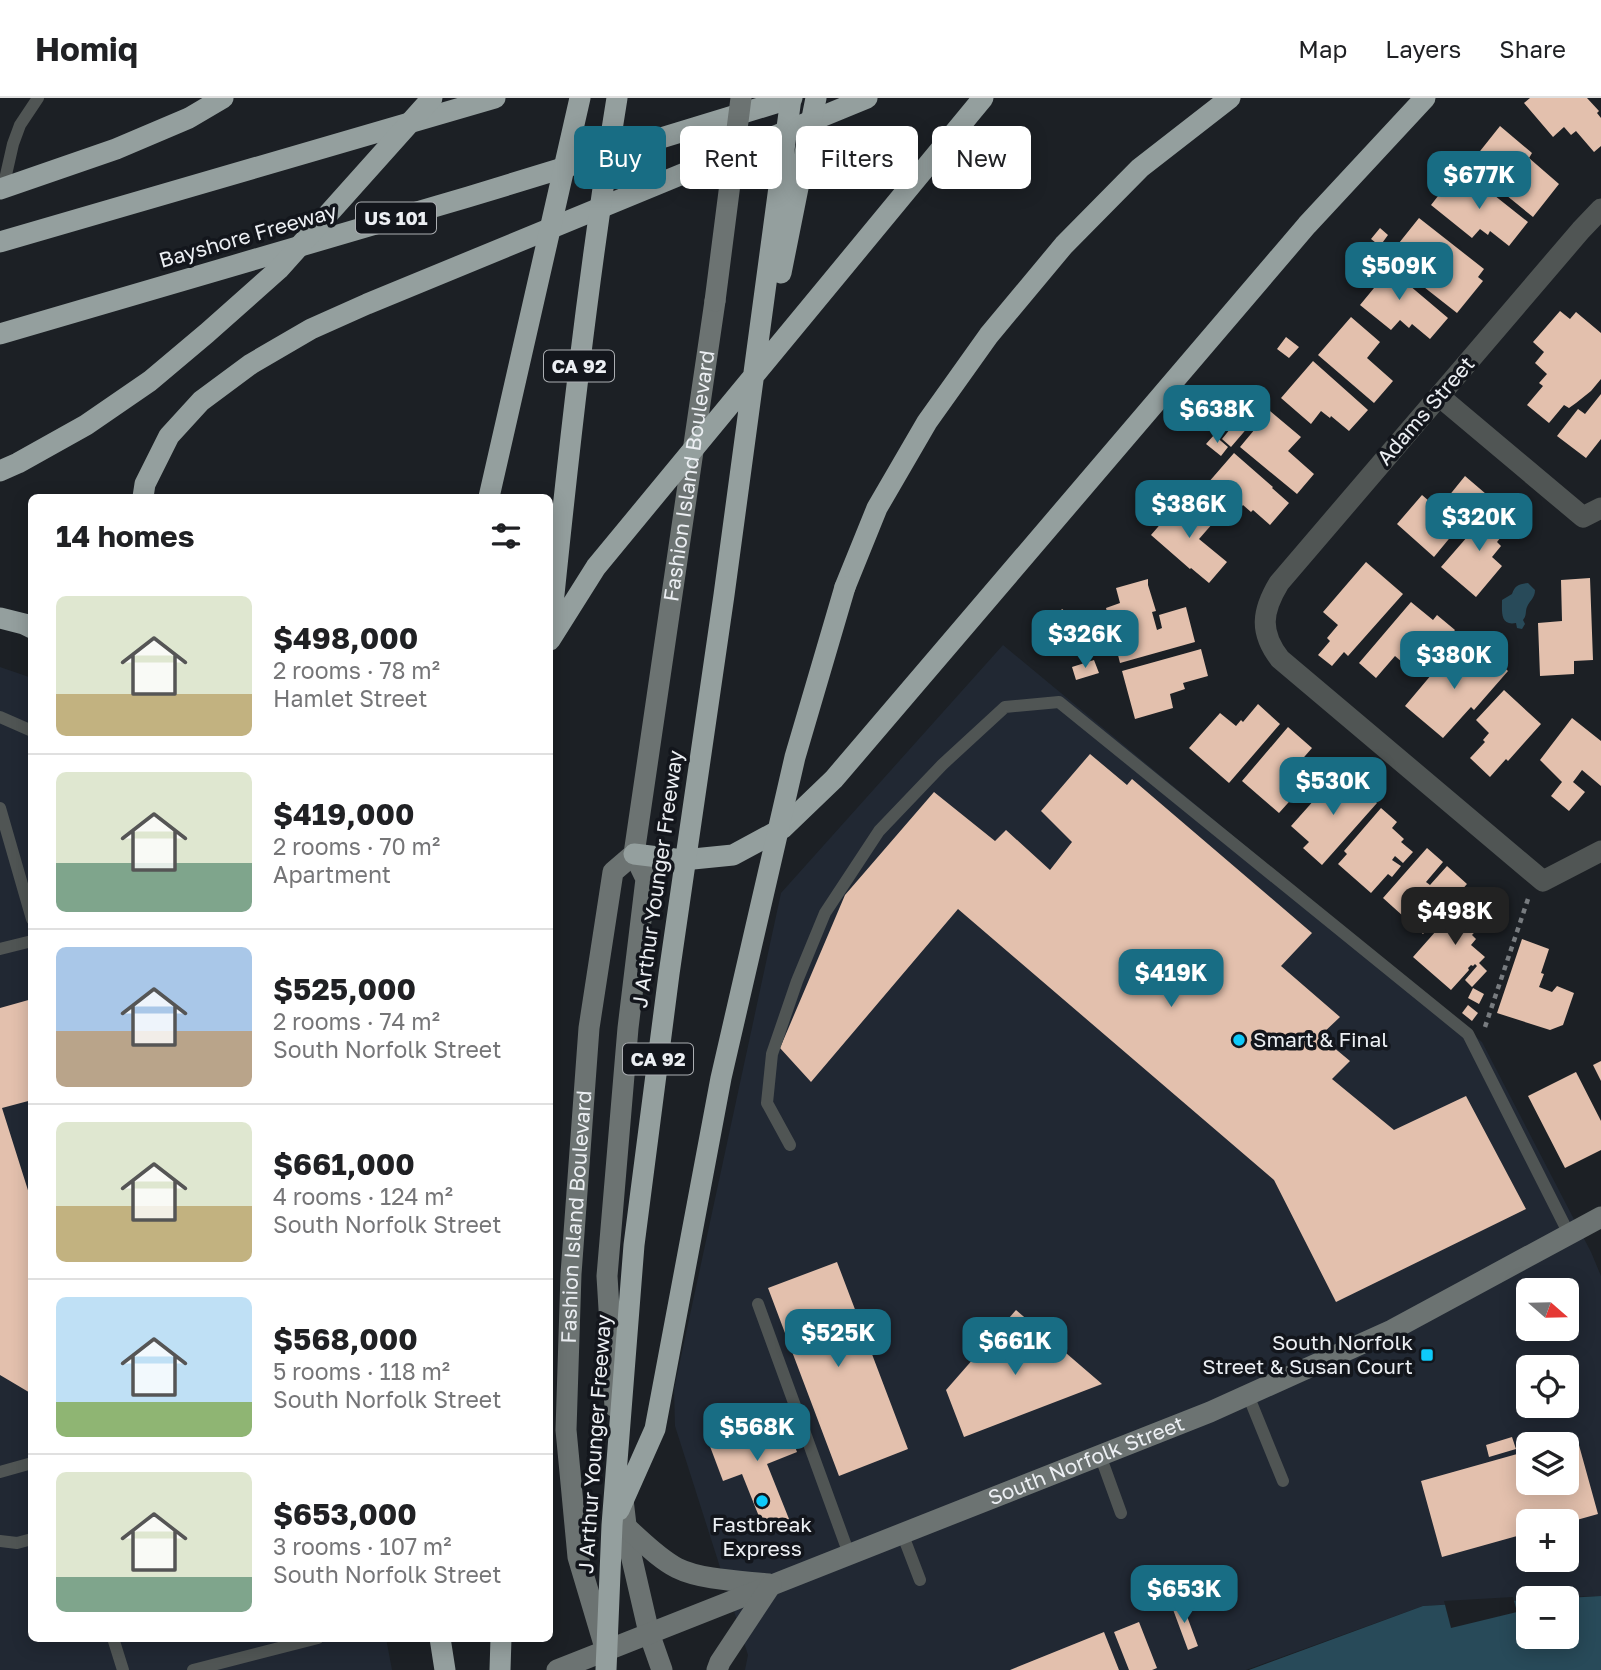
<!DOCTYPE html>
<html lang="en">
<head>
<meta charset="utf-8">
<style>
  body { margin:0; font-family:"Golos Text",sans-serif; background:#f2f2f2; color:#202124; height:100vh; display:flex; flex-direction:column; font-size:26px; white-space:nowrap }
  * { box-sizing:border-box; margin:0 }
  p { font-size:23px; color:#757577 }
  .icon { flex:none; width:38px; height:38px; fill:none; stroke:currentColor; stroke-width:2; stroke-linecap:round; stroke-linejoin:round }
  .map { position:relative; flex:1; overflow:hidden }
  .side { position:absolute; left:28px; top:396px; width:525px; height:1148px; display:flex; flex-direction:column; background:#fff; border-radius:10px; box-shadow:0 4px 18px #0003 }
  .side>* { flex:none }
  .hud { position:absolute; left:574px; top:28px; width:665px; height:63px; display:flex; gap:14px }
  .needle { width:46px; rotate:110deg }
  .tools { position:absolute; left:1516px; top:1180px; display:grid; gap:14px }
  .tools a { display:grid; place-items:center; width:63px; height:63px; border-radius:10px; background:#fff; box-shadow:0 4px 18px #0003; font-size:35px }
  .price { position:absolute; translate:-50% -60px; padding:0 16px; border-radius:14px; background:#186d84; color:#fff; font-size:23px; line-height:46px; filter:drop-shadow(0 2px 4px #0008) }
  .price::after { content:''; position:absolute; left:50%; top:42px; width:21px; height:16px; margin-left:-10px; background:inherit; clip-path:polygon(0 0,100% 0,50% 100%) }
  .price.selected { background:#222; color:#fff }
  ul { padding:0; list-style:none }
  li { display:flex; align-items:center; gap:21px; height:175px; padding:0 28px }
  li+li { border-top:2px solid #e0e0e0 }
  li span { display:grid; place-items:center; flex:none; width:196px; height:140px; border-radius:10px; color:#555 }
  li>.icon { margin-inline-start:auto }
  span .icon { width:84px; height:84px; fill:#fffc; stroke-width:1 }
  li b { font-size:30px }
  h2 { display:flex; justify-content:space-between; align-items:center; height:84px; padding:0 28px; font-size:30px }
  .chip { padding:0 24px; border-radius:10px; background:#fff; box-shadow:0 4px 18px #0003; font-size:24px; line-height:63px }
  .chip.selected { background:#186d84; color:#fff }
  header { display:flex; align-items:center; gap:42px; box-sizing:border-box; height:98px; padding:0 35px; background:#fff; border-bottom:2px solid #e0e0e0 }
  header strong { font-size:33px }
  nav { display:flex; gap:38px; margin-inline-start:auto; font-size:24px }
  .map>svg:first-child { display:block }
</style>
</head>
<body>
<header>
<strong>Homiq</strong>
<nav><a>Map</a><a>Layers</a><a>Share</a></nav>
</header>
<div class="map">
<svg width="1601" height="1572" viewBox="0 0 1601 1572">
  <rect width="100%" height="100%" fill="#1c2025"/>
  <path fill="#212833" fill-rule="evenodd" d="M 1003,547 L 1482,944 L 1591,1154 L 1601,1178 L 1601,1498 L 1528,1500 L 1528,1502 L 1423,1508 L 1246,1572 L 745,1572 L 748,1557 L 675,1328 L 674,1291 L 781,795 ZM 1528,1192 L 1566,1192 L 1566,1230 L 1528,1230 ZM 1528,1269 L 1566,1269 L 1566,1307 L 1528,1307 ZM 1528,1346 L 1566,1346 L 1566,1384 L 1528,1384 ZM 1528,1423 L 1566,1423 L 1566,1461 L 1528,1461 Z
    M 0,569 L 32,580 L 32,1540 L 386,1540 L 392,1572 L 0,1572 Z"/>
  <path fill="#284a59" d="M 1528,485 L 1535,492 C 1535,500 1530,502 1527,509 C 1525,514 1527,517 1523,522 L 1525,526 L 1522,531 L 1517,530 L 1516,525 C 1500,528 1502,514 1502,502 L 1512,496 C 1515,487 1519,486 1528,485 Z
    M 1601,1498 L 1601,1572 L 1249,1572 L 1423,1508 L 1528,1502 L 1528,1538 L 1566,1538 L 1566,1500 Z"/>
  <path fill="#1c2025" d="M 1513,1499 L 1517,1514 L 1451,1530 L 1444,1503 Z"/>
  <path fill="#e3c0ad" d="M 1530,0 L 1587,0 L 1599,13 L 1597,15 L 1601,20 L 1601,48 L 1594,54 L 1576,33 L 1571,37 L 1564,29 L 1553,39 L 1524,5 Z
    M 1500,28 L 1532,55 L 1529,60 L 1559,86 L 1533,119 L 1469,67 Z
    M 1470,78 L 1528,124 L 1509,148 L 1490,133 L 1488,137 L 1480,131 L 1472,140 L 1431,107 L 1449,84 L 1458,92 Z
    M 1419,120 L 1484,171 L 1478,179 L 1483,183 L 1457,215 L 1387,160 Z
    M 1380,130 L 1388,137 L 1380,148 L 1371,141 Z
    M 1365,149 L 1375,157 L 1367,167 L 1357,158 Z
    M 1377,160 L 1448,220 L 1430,241 L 1412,226 L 1409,230 L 1400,222 L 1391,232 L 1360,207 L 1374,190 L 1361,179 Z
    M 1560,213 L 1570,221 L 1576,214 L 1601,235 L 1601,281 L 1591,293 L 1576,305 L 1569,310 L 1564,307 L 1549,325 L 1527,307 L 1543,288 L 1539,285 L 1547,276 L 1535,265 L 1544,254 L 1533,244 Z
    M 1351,219 L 1380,244 L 1367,260 L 1393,283 L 1374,305 L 1318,257 Z
    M 1286,239 L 1299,249 L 1289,260 L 1277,251 Z
    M 1313,263 L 1368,312 L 1349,333 L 1331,318 L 1330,320 L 1321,313 L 1311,326 L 1281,300 Z
    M 1601,296 L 1601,341 L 1586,360 L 1557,338 L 1578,311 L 1585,316 Z
    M 1270,313 L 1301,339 L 1288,353 L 1314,376 L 1297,396 L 1240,349 Z
    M 1239,320 L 1249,328 L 1231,349 L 1222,341 Z
    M 1214,337 L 1228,349 L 1221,358 L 1206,346 Z
    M 1234,355 L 1273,389 L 1272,390 L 1289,405 L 1270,427 L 1253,412 L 1251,414 L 1243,407 L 1232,420 L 1201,393 Z
    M 1465,378 L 1486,396 L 1434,459 L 1397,426 L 1422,397 L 1436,409 L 1445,398 L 1448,399 Z
    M 1183,400 L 1213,425 L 1199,441 L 1227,464 L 1209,485 L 1191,470 L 1190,471 L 1151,437 Z
    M 1494,408 L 1513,424 L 1497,444 L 1501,448 L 1492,459 L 1502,468 L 1476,499 L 1441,469 Z
    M 1366,464 L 1403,496 L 1348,558 L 1344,554 L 1332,568 L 1318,557 L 1330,543 L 1327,540 L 1338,527 L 1323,514 Z
    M 1590,480 L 1593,562 L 1574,563 L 1574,576 L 1540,578 L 1538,525 L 1562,523 L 1561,482 Z
    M 1148,481 L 1148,487 L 1156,513 L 1152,514 L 1157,532 L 1162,530 L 1159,517 L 1186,509 L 1195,544 L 1120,565 L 1106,510 L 1120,505 L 1116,490 Z
    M 1411,504 L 1433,522 L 1437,517 L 1455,532 L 1435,556 L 1431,553 L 1421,565 L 1410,554 L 1402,564 L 1395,558 L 1376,580 L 1359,565 Z
    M 1062,511 L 1074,520 L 1060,538 L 1048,529 Z
    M 1201,551 L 1208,578 L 1183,585 L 1185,591 L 1170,596 L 1173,610 L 1135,621 L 1122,573 Z
    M 1453,551 L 1477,571 L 1490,557 L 1508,573 L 1474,612 L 1471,609 L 1443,640 L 1405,608 Z
    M 1094,562 L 1099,575 L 1076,582 L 1072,569 Z
    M 1504,592 L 1541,626 L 1508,663 L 1506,661 L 1490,679 L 1470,660 L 1485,644 L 1483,642 L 1489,635 L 1476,622 Z
    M 1258,606 L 1280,626 L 1229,685 L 1189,650 L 1220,615 L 1236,628 L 1241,622 L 1243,624 Z
    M 1572,620 L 1601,643 L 1601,688 L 1582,672 L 1573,684 L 1585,694 L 1569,713 L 1551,698 L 1562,684 L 1540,662 Z
    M 1288,629 L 1312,650 L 1291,674 L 1305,686 L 1279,715 L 1242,683 Z
    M 1090,656 L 1127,687 L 1132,681 L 1312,835 L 1281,868 L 1340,919 L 1320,938 L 1350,963 L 1332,981 L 1394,1032 L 1466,998 L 1526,1111 L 1336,1204 L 1274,1082 L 958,811 L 811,984 L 780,950 L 845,797 L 934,694 L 995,743 L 1006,732 L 1050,772 L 1072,744 L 1041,713 Z
    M 1340,673 L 1377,705 L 1322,767 L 1303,750 L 1309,744 L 1291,728 Z
    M 1381,710 L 1397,724 L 1392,730 L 1404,741 L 1401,744 L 1413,754 L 1403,765 L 1395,758 L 1392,762 L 1401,768 L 1392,779 L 1388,776 L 1371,795 L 1338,766 L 1347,756 L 1344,753 Z
    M 1427,750 L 1443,764 L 1426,784 L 1430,787 L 1447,768 L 1467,786 L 1423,836 L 1383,800 Z
    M 1467,798 L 1489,818 L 1472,837 L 1476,841 L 1471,847 L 1485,859 L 1479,865 L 1487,873 L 1472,889 L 1465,882 L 1477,868 L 1475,866 L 1473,868 L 1471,867 L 1468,870 L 1469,872 L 1451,892 L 1413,859 Z
    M 1522,841 L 1549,851 L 1541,875 L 1544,876 L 1539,889 L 1552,894 L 1557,888 L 1574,895 L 1563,927 L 1550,932 L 1497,915 Z
    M 1473,890 L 1484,896 L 1479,906 L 1468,900 Z
    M 32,901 L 32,1002 L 2,1010 L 32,1105 L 32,1296 L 0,1277 L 0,910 Z
    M 1468,907 L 1478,915 L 1472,923 L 1462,915 Z
    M 1601,963 L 1601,983 L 1593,967 Z
    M 1576,974 L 1601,1023 L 1601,1052 L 1565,1070 L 1528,998 Z
    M 837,1164 L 908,1351 L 839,1378 L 768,1190 Z
    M 1016,1212 L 1102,1286 L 964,1339 L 946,1292 Z
    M 782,1314 L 797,1354 L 767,1366 L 789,1421 L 764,1431 L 742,1376 L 723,1383 L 708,1343 Z
    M 1512,1339 L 1516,1351 L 1489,1359 L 1486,1347 Z
    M 1577,1340 L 1598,1416 L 1566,1425 L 1566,1423 L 1528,1423 L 1528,1435 L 1442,1459 L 1421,1383 L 1528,1353 L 1528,1384 L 1566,1384 L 1566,1346 L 1558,1345 Z
    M 1181,1502 L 1198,1548 L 1188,1552 L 1171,1506 Z
    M 1139,1524 L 1157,1570 L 1152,1572 L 1129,1572 L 1114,1534 Z
    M 1104,1534 L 1119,1572 L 1010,1572 Z"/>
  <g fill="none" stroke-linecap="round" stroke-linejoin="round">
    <path stroke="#787c80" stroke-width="4.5" stroke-dasharray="5 5" stroke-linecap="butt" d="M 1485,929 L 1529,798"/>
    <path stroke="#505554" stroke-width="12" d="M 3,90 L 13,46 L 20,27 L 38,0
      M 0,619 L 32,633
      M 0,710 L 32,821
      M 0,851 L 32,843
      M 790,1047 L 767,1005 L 772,956 L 797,883 L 825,815 L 879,733 L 942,667 L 1005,609 L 1059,604 L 1468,936 L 1569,1136
      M 758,1206 L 849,1456
      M 1248,1297 L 1283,1383
      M 1100,1357 L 1121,1415
      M 0,1374 L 32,1365
      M 902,1435 L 920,1482
      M 0,1443 L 17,1445 L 32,1441
      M 113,1540 L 123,1572
      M 193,1572 L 318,1540"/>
    <path stroke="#505554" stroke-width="21" d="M 1601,111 L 1581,132 L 1279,485 C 1262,513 1259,534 1280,561 L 1543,783 L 1601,753
      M 1439,298 L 1583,419 L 1601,410"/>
    <g stroke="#6c7372" stroke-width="21">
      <path id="s1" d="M 615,1309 L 607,1178 L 628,930 L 646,781 L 634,756 L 715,203"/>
      <path d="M 622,1393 L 628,1444 L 649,1535 L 662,1572"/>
      <path d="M 626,1429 C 642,1443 658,1460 677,1470 C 701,1482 741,1483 769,1486"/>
      <path id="s2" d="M 606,1553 L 578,1459 L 566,1332 L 571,1176 L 589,930 L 613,774 L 634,756"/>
      <path id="s3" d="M 557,1572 L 1210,1314 L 1392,1232 L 1601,1119"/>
      <path d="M 717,1572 L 720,1564 L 771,1487"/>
    </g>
    <path stroke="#949f9e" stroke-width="21" d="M 0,91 L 116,51 L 189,20 L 223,0
      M 0,144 L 495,0
      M 0,236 L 468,99 L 792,0
      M 143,399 L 145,386 L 169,338 L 201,303 L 251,266 L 311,231 L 367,206 L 867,0
      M 845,489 L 877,410 L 927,324 L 989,237 L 1064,147 L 1140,70 L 1230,0
      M 0,520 L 24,526 L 32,530
      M 634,756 L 683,762 L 733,757 L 783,730 L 834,681 L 1307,127 L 1425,0
      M 440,1540 L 445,1572
      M 500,1572 L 501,1540"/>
    <path stroke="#6c7372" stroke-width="21" d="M 715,203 L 741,0"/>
    <path stroke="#949f9e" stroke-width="21" d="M 781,175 L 816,0
      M 0,373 L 18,365 L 86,327 L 150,283 L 207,235 L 279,171 L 432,0
      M 489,399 L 580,0
      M 550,536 C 568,357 588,178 617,0
      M 550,542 L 596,469 L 983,0
      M 619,1412 L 655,1331 L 721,980 L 795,659 L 845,489
      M 606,1572 L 612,1427 L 634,1147 L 669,876 L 724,497 L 791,0"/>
  </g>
  <g fill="#0ecafa" stroke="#13161c" stroke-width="2.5">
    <circle cx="1239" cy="942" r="7"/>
    <rect x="1420" y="1250" width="14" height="14" rx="3.5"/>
    <circle cx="762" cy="1403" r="7"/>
  </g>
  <g text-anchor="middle" stroke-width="7" stroke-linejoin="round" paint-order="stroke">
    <g fill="#13161c" stroke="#abaeb2" stroke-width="2">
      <rect x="356" y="104.5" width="80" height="31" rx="5"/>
      <rect x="544" y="252.5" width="70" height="31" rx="5"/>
      <rect x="623" y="945.5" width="70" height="31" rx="5"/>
    </g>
    <g font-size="19" font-weight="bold" fill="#eceff3">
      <text x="396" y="127">US 101</text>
      <text x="579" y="275">CA 92</text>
      <text x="658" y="968">CA 92</text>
    </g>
    <g font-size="21" fill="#eceff3" stroke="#13161c">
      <text transform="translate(248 138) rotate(-16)" y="7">Bayshore Freeway</text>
      <text transform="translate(1426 313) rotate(-49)" y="7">Adams Street</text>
      <text dy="7" stroke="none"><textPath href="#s1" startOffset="940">Fashion Island Boulevard</textPath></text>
      <text transform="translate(658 781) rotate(-82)" y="7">J Arthur Younger Freeway</text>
      <text dy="7" stroke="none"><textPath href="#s2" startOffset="439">Fashion Island Boulevard</textPath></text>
      <text transform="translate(595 1346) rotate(-86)" y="7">J Arthur Younger Freeway</text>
      <text dy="7" stroke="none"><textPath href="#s3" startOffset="569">South Norfolk Street</textPath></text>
    </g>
    <g font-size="21" fill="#eceff3" stroke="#13161c" text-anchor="start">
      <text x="1253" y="949">Smart &amp; Final</text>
      <text x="1413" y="1252" text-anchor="end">South Norfolk<tspan x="1413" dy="24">Street &amp; Susan Court</tspan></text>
      <text x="762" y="1434" text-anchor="middle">Fastbreak<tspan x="762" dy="24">Express</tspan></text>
    </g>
  </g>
</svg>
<div class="tools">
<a><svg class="needle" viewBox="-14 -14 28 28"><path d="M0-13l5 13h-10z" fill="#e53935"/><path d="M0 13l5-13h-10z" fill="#757577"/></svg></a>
<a><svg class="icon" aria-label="locate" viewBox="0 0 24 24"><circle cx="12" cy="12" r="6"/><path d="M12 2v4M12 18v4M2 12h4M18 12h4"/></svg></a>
<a><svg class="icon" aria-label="layers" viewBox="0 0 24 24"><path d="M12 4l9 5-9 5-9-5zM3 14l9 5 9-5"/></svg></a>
<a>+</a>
<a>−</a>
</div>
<b class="price" style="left:1479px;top:113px">$677K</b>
<b class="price" style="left:1399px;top:204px">$509K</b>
<b class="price" style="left:1217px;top:347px">$638K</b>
<b class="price" style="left:1189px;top:442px">$386K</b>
<b class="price" style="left:1479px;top:455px">$320K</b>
<b class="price" style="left:1085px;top:572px">$326K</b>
<b class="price" style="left:1454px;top:593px">$380K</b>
<b class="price" style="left:1333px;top:719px">$530K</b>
<b class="price selected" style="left:1455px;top:849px">$498K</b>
<b class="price" style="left:1171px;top:911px">$419K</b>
<b class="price" style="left:838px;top:1271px">$525K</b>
<b class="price" style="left:1015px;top:1279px">$661K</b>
<b class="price" style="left:757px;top:1365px">$568K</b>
<b class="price" style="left:1184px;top:1527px">$653K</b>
<div class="hud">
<a class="chip selected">Buy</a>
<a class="chip">Rent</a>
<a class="chip">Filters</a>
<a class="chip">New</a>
</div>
<section class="side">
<h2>14 homes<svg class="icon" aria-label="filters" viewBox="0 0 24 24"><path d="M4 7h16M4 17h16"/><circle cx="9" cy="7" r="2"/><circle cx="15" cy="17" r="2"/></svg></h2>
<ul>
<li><span style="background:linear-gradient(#dfe7d0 70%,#c2b280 0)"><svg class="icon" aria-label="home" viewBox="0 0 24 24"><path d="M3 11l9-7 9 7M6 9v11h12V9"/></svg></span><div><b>$498,000</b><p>2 rooms · 78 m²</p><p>Hamlet Street</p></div></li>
<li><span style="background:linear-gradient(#dfe7d0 65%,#7fa58c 0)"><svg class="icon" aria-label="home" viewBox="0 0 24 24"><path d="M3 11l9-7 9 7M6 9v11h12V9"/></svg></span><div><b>$419,000</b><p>2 rooms · 70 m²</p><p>Apartment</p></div></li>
<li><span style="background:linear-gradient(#a9c7e8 60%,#b9a48a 0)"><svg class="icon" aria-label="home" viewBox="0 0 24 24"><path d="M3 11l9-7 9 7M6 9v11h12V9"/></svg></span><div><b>$525,000</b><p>2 rooms · 74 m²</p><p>South Norfolk Street</p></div></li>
<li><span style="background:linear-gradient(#dfe7d0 60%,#c2b280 0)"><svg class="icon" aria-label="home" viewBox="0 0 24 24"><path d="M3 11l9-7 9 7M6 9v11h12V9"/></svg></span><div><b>$661,000</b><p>4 rooms · 124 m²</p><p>South Norfolk Street</p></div></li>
<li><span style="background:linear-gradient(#bfe0f5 75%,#8fb573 0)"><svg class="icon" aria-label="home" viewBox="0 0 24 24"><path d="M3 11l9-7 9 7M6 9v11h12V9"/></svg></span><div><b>$568,000</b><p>5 rooms · 118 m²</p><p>South Norfolk Street</p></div></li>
<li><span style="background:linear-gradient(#dfe7d0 75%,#7fa58c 0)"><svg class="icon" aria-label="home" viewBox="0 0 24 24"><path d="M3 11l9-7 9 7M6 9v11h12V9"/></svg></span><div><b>$653,000</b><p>3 rooms · 107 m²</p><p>South Norfolk Street</p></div></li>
</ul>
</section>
</div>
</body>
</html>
